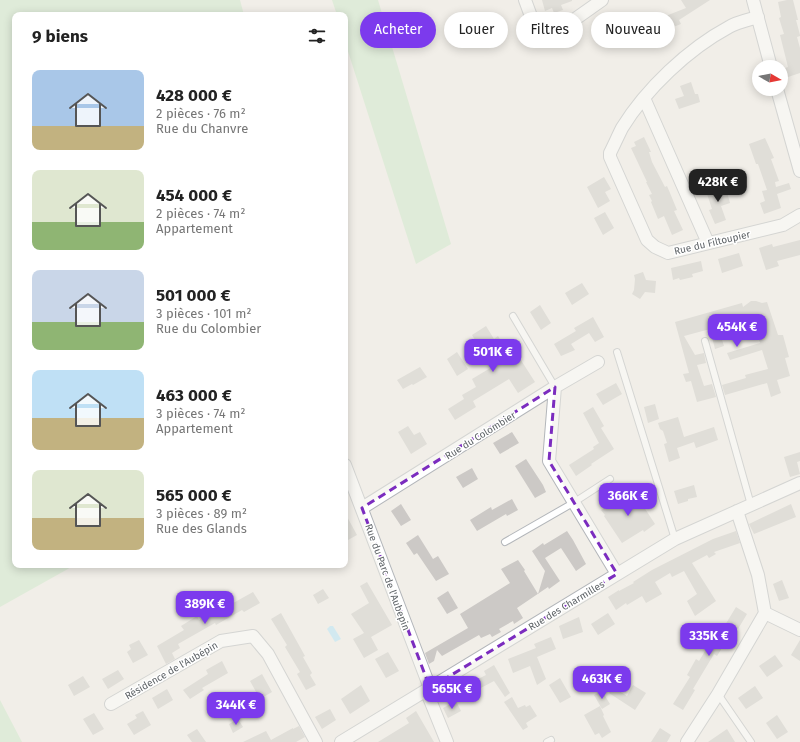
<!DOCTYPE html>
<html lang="fr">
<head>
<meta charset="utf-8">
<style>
  body { margin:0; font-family:"Fira Sans",sans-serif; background:#f2f2f2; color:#222; height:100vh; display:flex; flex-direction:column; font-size:15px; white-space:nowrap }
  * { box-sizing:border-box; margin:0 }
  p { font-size:13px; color:#767676 }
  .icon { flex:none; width:22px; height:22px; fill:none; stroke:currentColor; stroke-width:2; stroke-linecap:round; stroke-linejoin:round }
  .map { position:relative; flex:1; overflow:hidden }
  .side { position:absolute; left:12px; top:12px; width:336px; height:556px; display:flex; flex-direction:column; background:#fff; border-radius:8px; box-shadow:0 2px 10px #0003 }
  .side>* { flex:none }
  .guide { position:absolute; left:360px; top:12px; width:380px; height:36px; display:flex; gap:8px }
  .needle { width:26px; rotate:99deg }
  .tools { position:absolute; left:752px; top:60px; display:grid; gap:8px }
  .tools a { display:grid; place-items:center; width:36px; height:36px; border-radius:50%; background:#fff; box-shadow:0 2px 10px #0003; font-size:20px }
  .price { position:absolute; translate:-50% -34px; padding:0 9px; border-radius:8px; background:#7c3aed; color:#fff; font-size:13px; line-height:26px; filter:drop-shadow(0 1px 2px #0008) }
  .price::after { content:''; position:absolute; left:50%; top:24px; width:12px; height:9px; margin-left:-6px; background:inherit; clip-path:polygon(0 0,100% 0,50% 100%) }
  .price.current { background:#222; color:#fff }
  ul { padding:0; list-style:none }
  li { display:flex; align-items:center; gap:12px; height:100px; padding:0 20px }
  li span { display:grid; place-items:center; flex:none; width:112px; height:80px; border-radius:8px; color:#555 }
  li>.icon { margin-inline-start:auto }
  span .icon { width:48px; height:48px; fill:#fffc; stroke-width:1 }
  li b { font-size:17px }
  h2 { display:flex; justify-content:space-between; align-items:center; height:48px; padding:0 20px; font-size:17px }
  .pill { padding:0 14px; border-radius:18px; background:#fff; box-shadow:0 2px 10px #0003; font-size:14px; line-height:36px }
  .pill.current { background:#7c3aed; color:#fff }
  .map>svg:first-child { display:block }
</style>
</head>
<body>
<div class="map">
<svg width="800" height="742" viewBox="0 0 800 742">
  <rect width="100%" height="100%" fill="#f1eee8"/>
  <path fill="#cbe6c7" d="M 0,0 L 240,0 L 244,15 L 15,15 L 15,565 L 75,565 L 0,607 Z
    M 332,0 L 378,0 L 451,244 L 416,264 L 345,42 L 345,15 L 337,15 Z
    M 0,700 L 22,742 L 0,742 Z"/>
  <path fill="#aee3fb" d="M 330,626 L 333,626 L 341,639 L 335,642 L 327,629 Z"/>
  <path fill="#ccc9c6" d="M 542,0 L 572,0 L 572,1 L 561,5 L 563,10 L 554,13 L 552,8 L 545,11 Z
    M 681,0 L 710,0 L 679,20 L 681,24 L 663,31 L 658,19 L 686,8 Z
    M 787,0 L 793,0 L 798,20 L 796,20 L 800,35 L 800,36 L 797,37 L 800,48 L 800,73 L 788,77 L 785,68 L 788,67 L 780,35 L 784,34 L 779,18 L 781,17 L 778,2 Z
    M 655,26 L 659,36 L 654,38 L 655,39 L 642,44 L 637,33 Z
    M 691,82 L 695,94 L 698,94 L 700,102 L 679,109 L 675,99 L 684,96 L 680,86 Z
    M 644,137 L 651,152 L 649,152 L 652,162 L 665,187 L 667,186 L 670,193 L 677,210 L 674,211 L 683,230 L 672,235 L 664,216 L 658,219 L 651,202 L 652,201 L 649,195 L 652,194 L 646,182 L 647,182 L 631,148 L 636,146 L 634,142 Z
    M 765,138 L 774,158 L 771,159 L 779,181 L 775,182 L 776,187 L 789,183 L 791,189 L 777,194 L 781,208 L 764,214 L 760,203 L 765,201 L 762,191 L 767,190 L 758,164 L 756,164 L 749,144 Z
    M 604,177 L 611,189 L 605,192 L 610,201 L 598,208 L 587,187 Z
    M 725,185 L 730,203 L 721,206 L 726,220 L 715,224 L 709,210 L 712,209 L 706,191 Z
    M 605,212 L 614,228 L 603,235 L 594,218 Z
    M 800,240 L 800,255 L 777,261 L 779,266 L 766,270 L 759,248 L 772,244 L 773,247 Z
    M 739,253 L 743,266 L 722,273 L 718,259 Z
    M 701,261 L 703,271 L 692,274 L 693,277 L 680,280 L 679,278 L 673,280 L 671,268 Z
    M 643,272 L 646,280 L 656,281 L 655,293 L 645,292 L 640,299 L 632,294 L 634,290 L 635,279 L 634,275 Z
    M 582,283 L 589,294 L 572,305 L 565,293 Z
    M 751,301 L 756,301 L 762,303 L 767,302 L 778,335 L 783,335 L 789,357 L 785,358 L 790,376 L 777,380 L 781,393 L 771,397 L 767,383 L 725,395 L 722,385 L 746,378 L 745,375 L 768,369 L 762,350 L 730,360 L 727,353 L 760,343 L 752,317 L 718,327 L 724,346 L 715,349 L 710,329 L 684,336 L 695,355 L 704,353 L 706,363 L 697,365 L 704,386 L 712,384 L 716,397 L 697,402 L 691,381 L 686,382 L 683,374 L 689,373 L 675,322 L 742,303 L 743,307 Z
    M 540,305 L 551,323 L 541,330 L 530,312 Z
    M 593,317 L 604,337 L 595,342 L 589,333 L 571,344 L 575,350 L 561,356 L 554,344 L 576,331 L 574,328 Z
    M 486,326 L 494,339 L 498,336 L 511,358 L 517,354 L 535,382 L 518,393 L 509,379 L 473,401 L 476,407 L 455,420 L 448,409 L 464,399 L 462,395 L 476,387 L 472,379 L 492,367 L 472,335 Z
    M 457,352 L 468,369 L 457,376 L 447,359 Z
    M 420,367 L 427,377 L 413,385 L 412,384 L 403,389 L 397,380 Z
    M 616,383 L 622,394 L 603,405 L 596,394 Z
    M 655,404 L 659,419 L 648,423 L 644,407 Z
    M 593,407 L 604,426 L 601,428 L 614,449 L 591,464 L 592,465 L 576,476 L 569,465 L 594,449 L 593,447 L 599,443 L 583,413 Z
    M 678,417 L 684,437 L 714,427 L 718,440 L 696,448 L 694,442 L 677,448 L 680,458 L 669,462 L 664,444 L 667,443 L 663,431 L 660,429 L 658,423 Z
    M 408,426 L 414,435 L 420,432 L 427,444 L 411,454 L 398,432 Z
    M 512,432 L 519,443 L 500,454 L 493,443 Z
    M 800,452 L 800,461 L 797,462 L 800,474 L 790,477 L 784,457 Z
    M 526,459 L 543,485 L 546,492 L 535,498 L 515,466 Z
    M 472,468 L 478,479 L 463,488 L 456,477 Z
    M 694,485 L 697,497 L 688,499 L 688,501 L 678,504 L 674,491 Z
    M 635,489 L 642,500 L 640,501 L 655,524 L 644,532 L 643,530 L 622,543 L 604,516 L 605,515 L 601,510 L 625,497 L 624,495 Z
    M 512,499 L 518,510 L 507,516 L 506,514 L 477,531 L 470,520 L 491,507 L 492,510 Z
    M 401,504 L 411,520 L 401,526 L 391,511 Z
    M 791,504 L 796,517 L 754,534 L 749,524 Z
    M 345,513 L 357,535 L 348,540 L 345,536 Z
    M 567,531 L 573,540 L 586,564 L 576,571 L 561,548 L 545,558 L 560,581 L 549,589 L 548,587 L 517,608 L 523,618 L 514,624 L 513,621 L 499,629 L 501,632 L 492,637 L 490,634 L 481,638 L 479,635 L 442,656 L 437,650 L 434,661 L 429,664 L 425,653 L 468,628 L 460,614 L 510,583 L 501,569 L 518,560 L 525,570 L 524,571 L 538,594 L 545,571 L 532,551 L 543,543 L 544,545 Z
    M 736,531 L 740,543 L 714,552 L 716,554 L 709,558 L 707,555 L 692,563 L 716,601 L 695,616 L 687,601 L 697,594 L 684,571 L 672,577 L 670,573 L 655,582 L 662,594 L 646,603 L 642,596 L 627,605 L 626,603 L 616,610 L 608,597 L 619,590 L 619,591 L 634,583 L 633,582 L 652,570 L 713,539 Z
    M 418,535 L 433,559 L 438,556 L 449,574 L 436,581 L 417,553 L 414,555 L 406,543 Z
    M 782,580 L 789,598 L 779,601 L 773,584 Z
    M 367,582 L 392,625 L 371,637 L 378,650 L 364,658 L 353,639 L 364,633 L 351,614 L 369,603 L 360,586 Z
    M 323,589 L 329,598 L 318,604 L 313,595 Z
    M 448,591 L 458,608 L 447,614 L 437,598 Z
    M 253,592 L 260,603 L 244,612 L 242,610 L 216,625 L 215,623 L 178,644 L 180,648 L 172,653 L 175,659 L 166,664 L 157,646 L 184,630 L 181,626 L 197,616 L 199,620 L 225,606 L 226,607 Z
    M 736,607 L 747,614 L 738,629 L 735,627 L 717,656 L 714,654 L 693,689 L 695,690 L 683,710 L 673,704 L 690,677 L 687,675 L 696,659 L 699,661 L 716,633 L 719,635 Z
    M 281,613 L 305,656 L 303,657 L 312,673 L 310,675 L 316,685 L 306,690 L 297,674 L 300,672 L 285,647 L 287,645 L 271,619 Z
    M 608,613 L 615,624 L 598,635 L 591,624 Z
    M 579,617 L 583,632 L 563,639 L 559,626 Z
    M 551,637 L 556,649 L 537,657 L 546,679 L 537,685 L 530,666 L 513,673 L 508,659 L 536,648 L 534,644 Z
    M 139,640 L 148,655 L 133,663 L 127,652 L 131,649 L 129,645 Z
    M 800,640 L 800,661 L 791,655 Z
    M 388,652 L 399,671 L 386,678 L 375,659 Z
    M 775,655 L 783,666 L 767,677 L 759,666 Z
    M 222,661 L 228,673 L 202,688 L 204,690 L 190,699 L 183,690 L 208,674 L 206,670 Z
    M 494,665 L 510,693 L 505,697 L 494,681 L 477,690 L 478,694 L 466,700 L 460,688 L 486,675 L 484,671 Z
    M 118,670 L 124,679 L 108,689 L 102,679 Z
    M 262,674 L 272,692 L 260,699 L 250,681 Z
    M 83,676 L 90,687 L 74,696 L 68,685 Z
    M 560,678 L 571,697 L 560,703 L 549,685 Z
    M 361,685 L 370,701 L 350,714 L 341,699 Z
    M 633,685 L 646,693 L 635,710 L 609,693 L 613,687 L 627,696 Z
    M 755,686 L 763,698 L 746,709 L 738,698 Z
    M 167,689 L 173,700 L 158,709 L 152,698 Z
    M 602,691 L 610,704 L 602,709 L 594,695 Z
    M 512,697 L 518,708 L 525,705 L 526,707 L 530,705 L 537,716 L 526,723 L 528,727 L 523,730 L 504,702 Z
    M 456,701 L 461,711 L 448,718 L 443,708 Z
    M 600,706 L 604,715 L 603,716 L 611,732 L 602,738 L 599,733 L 595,735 L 584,715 Z
    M 330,709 L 336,720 L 322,729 L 315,717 Z
    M 143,711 L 151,725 L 134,735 L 127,724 L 137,718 L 135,715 Z
    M 416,711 L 434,742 L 378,742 L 409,723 L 406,718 Z
    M 94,713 L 104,729 L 93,735 L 83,719 Z
    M 777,715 L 788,732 L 777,739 L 766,723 Z
    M 238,719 L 243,727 L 233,733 L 229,724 Z
    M 299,726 L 305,737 L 296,742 L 243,742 L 266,731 L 271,740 L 293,728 L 293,729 Z
    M 660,728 L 671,735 L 667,742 L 651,742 Z
    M 197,729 L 206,742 L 192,742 L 187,735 Z
    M 727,729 L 735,742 L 708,742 Z"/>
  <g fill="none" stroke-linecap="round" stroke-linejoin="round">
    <g stroke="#b3b6ba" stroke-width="8">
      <path id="service" d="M 513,316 L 555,387
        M 705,341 L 751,505
        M 617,352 L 675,539
        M 505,542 L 573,503 L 610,479
        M 718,694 L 751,742
        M 547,742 L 551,740"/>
    </g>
    <g stroke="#b3b6ba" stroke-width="14">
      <path id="minor" d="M 525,0 L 532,19 L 542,28 L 552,31 L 561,29 L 602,0
        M 753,0 L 771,67
        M 758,17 C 748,20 737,22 729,27 C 688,49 646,89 622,128 C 618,136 614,145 610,153 L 610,157 L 647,240 L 655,247 L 668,253 L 783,225 L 800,215
        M 777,89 L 800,171
        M 644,98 L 708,243
        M 555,387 L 549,461 L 617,574
        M 345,465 L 430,688
        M 362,508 L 555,387 L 598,362
        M 737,511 L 758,575 L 765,613
        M 765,613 L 800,630
        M 426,690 L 447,742
        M 111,704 L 221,641 L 253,636 L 268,654 L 316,742
        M 341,742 L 675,539 L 800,483
        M 687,742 L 718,694 L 765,613"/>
    </g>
    <use href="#service" stroke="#fff" stroke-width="6"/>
    <use href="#minor" stroke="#fff" stroke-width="12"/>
  </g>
  <path d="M0 0H800V742H0ZM 555,387 L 549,461 L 617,574 L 430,688 L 362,508 Z" fill="#f1eee8" fill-opacity=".55" fill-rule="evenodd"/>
  <path fill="none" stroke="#7b2cbf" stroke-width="3" stroke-dasharray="8 5" stroke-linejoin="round" d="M 555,387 L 549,461 L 617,574 L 430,688 L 362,508 Z"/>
  <g text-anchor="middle" stroke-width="3" stroke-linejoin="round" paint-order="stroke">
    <g font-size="10" fill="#5f6468" stroke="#fff">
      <text transform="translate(712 242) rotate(-13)" y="4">Rue du Filtoupier</text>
      <text transform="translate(480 435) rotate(-32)" y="4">Rue du Colombier</text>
      <text transform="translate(388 577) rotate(70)" y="4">Rue du Parc de l'Aubepin</text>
      <text transform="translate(566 605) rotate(-31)" y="4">Rue des Charmilles</text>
      <text transform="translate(171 670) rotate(-30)" y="4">Résidence de l'Aubépin</text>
    </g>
  </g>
</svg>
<div class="tools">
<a><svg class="needle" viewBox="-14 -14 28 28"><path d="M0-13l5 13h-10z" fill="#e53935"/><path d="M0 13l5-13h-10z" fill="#767676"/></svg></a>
</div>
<b class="price current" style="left:718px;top:203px">428K €</b>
<b class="price" style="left:737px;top:348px">454K €</b>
<b class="price" style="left:493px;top:373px">501K €</b>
<b class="price" style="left:628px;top:517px">366K €</b>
<b class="price" style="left:205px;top:625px">389K €</b>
<b class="price" style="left:709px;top:657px">335K €</b>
<b class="price" style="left:602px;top:700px">463K €</b>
<b class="price" style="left:452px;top:710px">565K €</b>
<b class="price" style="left:236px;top:726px">344K €</b>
<div class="guide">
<a class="pill current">Acheter</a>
<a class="pill">Louer</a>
<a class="pill">Filtres</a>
<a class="pill">Nouveau</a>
</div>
<section class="side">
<h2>9 biens<svg class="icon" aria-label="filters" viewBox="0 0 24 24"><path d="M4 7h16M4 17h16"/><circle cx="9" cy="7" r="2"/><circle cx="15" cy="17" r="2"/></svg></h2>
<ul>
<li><span style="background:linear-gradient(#a9c7e8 70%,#c2b280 0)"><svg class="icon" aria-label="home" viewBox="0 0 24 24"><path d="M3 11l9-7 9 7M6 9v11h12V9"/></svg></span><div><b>428 000 €</b><p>2 pièces · 76 m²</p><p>Rue du Chanvre</p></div></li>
<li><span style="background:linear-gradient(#dfe7d0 65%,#8fb573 0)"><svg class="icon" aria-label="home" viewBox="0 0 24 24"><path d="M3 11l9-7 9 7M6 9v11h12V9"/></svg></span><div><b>454 000 €</b><p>2 pièces · 74 m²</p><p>Appartement</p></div></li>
<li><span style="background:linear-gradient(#c9d6e8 65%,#8fb573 0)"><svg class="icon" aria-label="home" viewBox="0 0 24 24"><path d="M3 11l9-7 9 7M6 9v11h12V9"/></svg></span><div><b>501 000 €</b><p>3 pièces · 101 m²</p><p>Rue du Colombier</p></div></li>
<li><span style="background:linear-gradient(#bfe0f5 60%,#c2b280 0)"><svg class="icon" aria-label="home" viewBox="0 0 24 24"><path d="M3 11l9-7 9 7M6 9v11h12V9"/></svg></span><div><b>463 000 €</b><p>3 pièces · 74 m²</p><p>Appartement</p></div></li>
<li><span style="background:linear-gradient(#dfe7d0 60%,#c2b280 0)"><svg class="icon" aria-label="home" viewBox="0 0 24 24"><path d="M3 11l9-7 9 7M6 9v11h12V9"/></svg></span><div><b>565 000 €</b><p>3 pièces · 89 m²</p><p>Rue des Glands</p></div></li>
</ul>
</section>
</div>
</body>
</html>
